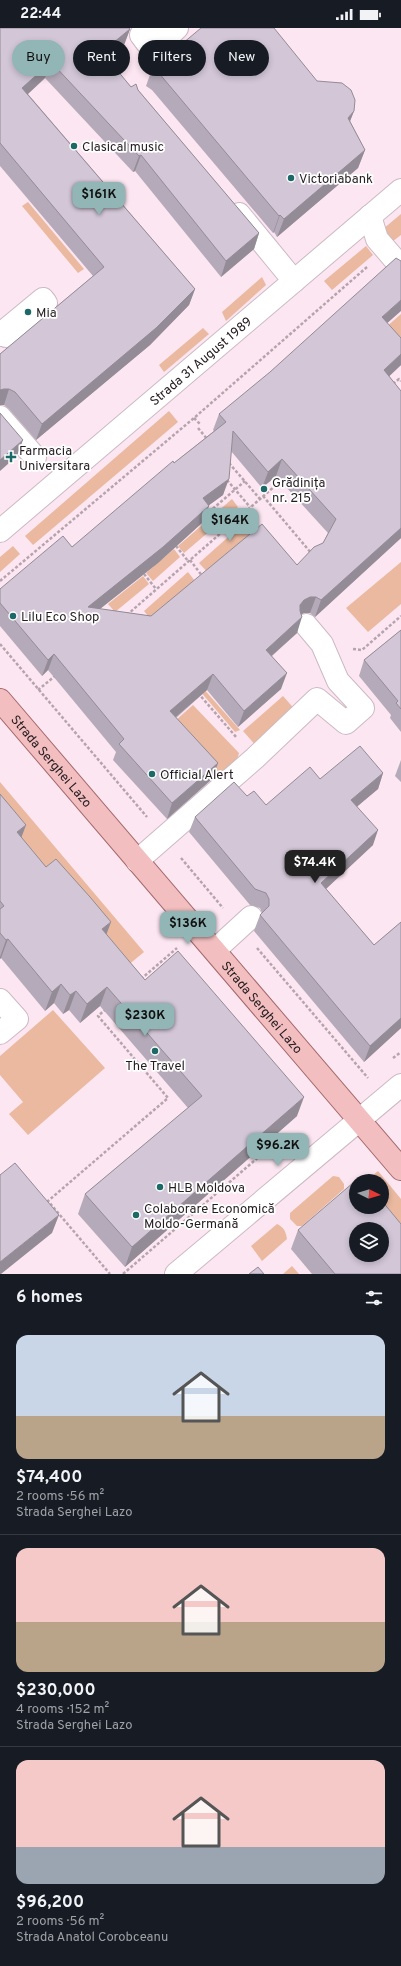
<!DOCTYPE html>
<html lang="en">
<head>
<meta charset="utf-8">
<style>
  body { margin:0; font-family:Overpass,sans-serif; background:#20242c; color:#f1f3f6; height:100vh; display:flex; flex-direction:column; font-size:15px; white-space:nowrap }
  * { box-sizing:border-box; margin:0 }
  p { font-size:13px; color:#9ea1a6 }
  .icon { flex:none; width:22px; height:22px; fill:none; stroke:currentColor; stroke-width:2; stroke-linecap:round; stroke-linejoin:round }
  .map { position:relative; height:1246px; overflow:hidden }
  .side { display:flex; flex-direction:column; background:#171b24; flex:1 }
  .side>* { flex:none }
  .guide { position:absolute; left:12px; top:12px; width:377px; height:36px; display:flex; gap:8px }
  .needle { width:26px; rotate:95deg }
  .buttons { position:absolute; left:349px; top:1146px; display:grid; gap:8px }
  .buttons a { display:grid; place-items:center; width:40px; height:40px; border-radius:50%; background:#171b24; box-shadow:0 2px 6px #0003; font-size:20px }
  .price { position:absolute; translate:-50% -34px; padding:0 9px; border-radius:8px; background:#92b5b6; color:#111; font-size:13px; line-height:26px; filter:drop-shadow(0 1px 2px #0008) }
  .price::after { content:''; position:absolute; left:50%; top:24px; width:12px; height:9px; margin-left:-6px; background:inherit; clip-path:polygon(0 0,100% 0,50% 100%) }
  .price.selected { background:#222; color:#fff }
  ul { padding:0; list-style:none }
  li { display:grid; align-content:center; gap:8px; height:212px; padding:0 16px }
  li+li { border-top:1px solid #363941 }
  li span { display:grid; place-items:center; height:124px; border-radius:12px; color:#555 }
  li>.icon { margin-inline-start:auto }
  span .icon { width:72px; height:72px; fill:#fffc; stroke-width:1 }
  li b { font-size:17px }
  h2 { display:flex; justify-content:space-between; align-items:center; height:48px; padding:0 16px; font-size:17px }
  .chip { padding:0 14px; border-radius:18px; background:#171b24; box-shadow:0 2px 6px #0003; font-size:14px; line-height:36px }
  .chip.selected { background:#92b5b6; color:#111 }
  .status { display:flex; justify-content:space-between; align-items:center; height:28px; padding:0 20px; background:#171b24; direction:ltr }
  .status svg { height:11px; fill:currentColor }
  .map>svg:first-child { display:block }
</style>
</head>
<body>
<div class="status"><b>22:44</b><svg viewBox="0 0 49 12"><path d="M0 12V9h3v3zM5 12V6h3v6zM10 12V3h3v9zM15 12V0h3v12zM26 1h20v11H26zM47 4h2v5h-2z"/></svg></div>
<div class="map">
<svg width="401" height="1246" viewBox="0 0 401 1246">
  <rect width="100%" height="100%" fill="#fce6f1"/>
  <path fill="#eab9a0" d="M 28,174 L 84,241 L 78,245 L 22,178 Z
    M 401,186 L 401,207 L 393,213 L 383,201 Z
    M 366,218 L 373,227 L 332,262 L 324,253 Z
    M 262,249 L 266,257 L 226,293 L 222,284 Z
    M 401,286 L 401,320 L 384,301 Z
    M 203,300 L 209,306 L 164,344 L 159,337 Z
    M 169,383 L 178,394 L 33,517 L 25,508 Z
    M 232,471 L 238,479 L 184,525 L 178,518 Z
    M 245,494 L 256,507 L 209,546 L 199,535 Z
    M 13,518 L 20,526 L 0,544 L 0,529 Z
    M 174,521 L 180,529 L 153,553 L 146,545 Z
    M 401,534 L 401,576 L 368,604 L 346,580 Z
    M 188,544 L 198,557 L 153,594 L 144,583 Z
    M 143,548 L 149,556 L 115,584 L 108,576 Z
    M 202,659 L 240,702 L 235,704 L 199,662 Z
    M 283,668 L 298,685 L 258,720 L 243,703 Z
    M 193,677 L 239,725 L 237,732 L 215,752 L 167,700 Z
    M 0,754 L 144,924 L 127,938 L 0,792 Z
    M 53,982 L 105,1040 L 28,1107 L 9,1086 L 23,1074 L 0,1047 L 0,1028 Z
    M 378,1143 L 401,1171 L 401,1200 L 382,1179 L 382,1153 L 366,1153 Z
    M 333,1148 L 339,1149 L 344,1156 L 344,1161 L 302,1198 L 297,1198 L 290,1191 L 290,1185 Z
    M 277,1196 C 284,1199 286,1204 287,1211 L 262,1233 L 251,1218 Z
    M 292,1238 L 299,1246 L 283,1246 Z"/>
  <g fill="none" stroke-linecap="round" stroke-linejoin="round">
    <g stroke="#cdb9c3" stroke-width="24">
      <g id="minor">
        <path d="M 147,0 L 149,3 L 141,7 L 147,15 L 153,6 L 161,15 L 177,0"/>
        <path d="M 239,186 L 294,253"/>
        <path d="M 370,188 L 377,211 L 401,239"/>
        <path d="M 0,304 L 6,308 L 46,275 L 43,271 L 2,305 L 0,307"/>
        <path d="M 0,389 L 35,429"/>
        <path id="s1" d="M 0,503 L 401,162"/>
        <path d="M 137,833 L 255,730 L 317,671 L 346,695 L 363,680 L 338,653 L 322,616 L 306,597"/>
        <path d="M 215,922 L 251,889"/>
        <path d="M 0,972 L 17,991 L 0,1005"/>
        <path d="M 176,1246 L 401,1057"/>
      </g>
    </g>
    <g stroke="#a4696c" stroke-width="24">
      <g id="major">
        <path id="s2" d="M 0,672 L 401,1141"/>
      </g>
    </g>
    <path stroke="#b6a4ad" stroke-width="2.5" stroke-dasharray="3 2" stroke-linecap="butt" d="M 393,356 L 399,351 L 401,353
      M 194,390 L 201,397
      M 198,400 L 208,412
      M 229,435 L 260,471
      M 227,452 L 250,479
      M 263,468 L 312,526
      M 206,480 L 209,484 L 245,453
      M 176,518 L 188,533
      M 190,532 L 203,549
      M 144,546 L 156,561
      M 0,553 L 194,390 L 367,239
      M 129,587 L 128,586 L 283,451
      M 0,616 L 147,789
      M 353,621 L 362,622 L 401,588
      M 38,662 L 55,648
      M 198,665 L 237,710
      M 181,830 L 223,880
      M 257,920 L 368,1050
      M 141,951 L 177,920
      M 106,981 L 98,988 L 168,1070 L 48,1173 L 110,1246
      M 393,1030 L 401,1024
      M 123,1246 L 283,1108 L 295,1112"/>
    <use href="#minor" stroke="#fff" stroke-width="22"/>
    <use href="#major" stroke="#f2bebf" stroke-width="22"/>
  </g>
  <path fill="#b5aab9" fill-rule="evenodd" d="M 0,0 L 130,1 L 124,17 L 107,31 L 131,59 L 138,62 L 259,205 L 254,221 L 221,249 L 135,143 L 133,144 L 45,50 L 28,66 L 195,261 L 189,277 L 150,317 L 36,412 L 9,381 L 4,377 L 0,377 L 0,326 L 93,248 L 0,138 Z
    M 152,41 L 317,53 L 354,83 L 350,93 L 365,122 L 358,140 L 277,209 L 274,204 L 273,205 L 152,62 L 146,58 Z
    M 387,295 L 401,337 L 389,348 L 401,363 L 401,510 L 315,589 L 310,585 L 304,585 L 301,586 L 297,605 L 272,628 L 281,661 L 238,699 L 207,662 L 176,690 L 218,735 L 212,751 L 167,791 L 113,732 L 116,724 L 48,642 L 42,648 L 0,598 L 0,561 L 72,519 L 174,435 L 214,403 L 213,402 L 219,386 ZM 231,423 L 262,460 L 276,448 L 328,505 L 323,515 L 297,537 L 151,588 L 100,581 L 158,535 L 203,494 L 209,477 L 223,467 Z
    M 401,602 L 401,704 L 390,690 L 391,687 L 359,648 L 364,632 Z
    M 401,732 L 401,754 L 395,748 Z
    M 383,745 L 378,761 L 357,778 L 373,817 L 326,861 L 374,917 L 401,894 L 401,1000 L 364,1034 L 254,903 L 260,887 L 262,885 L 260,880 L 250,877 L 189,804 L 195,789 L 247,768 L 266,777 L 320,751 Z
    M 0,766 L 21,810 L 46,839 L 106,906 L 145,952 L 297,1088 L 125,1239 L 78,1186 L 85,1166 L 188,1080 L 100,978 L 80,995 L 69,982 L 63,986 L 54,975 L 45,983 L 1,930 L 0,931 Z
    M 298,1202 L 401,1246 L 312,1246 L 291,1221 Z"/>
  <path fill="#938b96" d="M 130,1 L 124,17 L 96,40 L 102,24 Z
    M 51,34 L 45,50 L 17,76 L 22,60 Z
    M 354,83 L 347,101 L 348,90 Z
    M 365,122 L 358,140 L 277,209 L 284,191 Z
    M 141,127 L 135,143 L 133,144 L 139,128 Z
    M 280,187 L 274,204 L 273,205 L 279,188 Z
    M 259,205 L 254,221 L 221,249 L 226,233 Z
    M 195,261 L 189,277 L 150,317 L 36,412 L 42,396 Z
    M 401,272 L 401,283 L 376,305 L 382,289 Z
    M 401,326 L 401,337 L 378,359 L 384,342 Z
    M 4,361 L 9,361 L 4,377 L 0,377 L 0,362 Z
    M 23,412 L 17,428 L 0,443 L 0,432 Z
    M 282,431 L 276,448 L 262,460 L 268,444 Z
    M 229,451 L 223,467 L 197,486 L 203,470 Z
    M 209,478 L 203,494 L 158,535 L 82,595 L 88,579 Z
    M 401,500 L 401,510 L 315,589 L 321,572 Z
    M 310,569 L 316,569 L 310,585 L 304,585 L 298,588 L 300,577 L 304,572 Z
    M 302,589 L 297,605 L 260,638 L 266,622 Z
    M 54,626 L 48,642 L 42,648 L 48,632 Z
    M 287,645 L 281,661 L 238,699 L 244,683 Z
    M 213,646 L 207,662 L 164,699 L 170,683 Z
    M 218,735 L 212,751 L 167,791 L 172,775 Z
    M 383,745 L 378,761 L 346,788 L 351,772 Z
    M 26,797 L 19,816 L 17,804 Z
    M 378,802 L 373,817 L 315,871 L 321,855 Z
    M 111,894 L 104,913 L 102,901 Z
    M 8,911 L 1,930 L 0,931 L 0,929 L 6,912 Z
    M 61,956 L 54,975 L 45,983 L 52,964 Z
    M 107,959 L 100,978 L 80,995 L 87,976 Z
    M 76,963 L 69,982 L 63,986 L 70,967 Z
    M 401,990 L 401,1000 L 364,1034 L 370,1018 Z
    M 304,1069 L 297,1088 L 125,1239 L 132,1219 Z
    M 59,1187 L 52,1205 L 1,1246 L 0,1246 L 0,1234 Z"/>
  <path fill="#d2c6d7" stroke="#938b96" fill-rule="evenodd" d="M 0,0 L 129,0 L 130,1 L 102,24 L 131,59 L 136,56 L 138,62 L 259,205 L 226,233 L 141,127 L 139,128 L 51,34 L 22,60 L 195,261 L 156,300 L 42,396 L 15,364 L 9,361 L 4,361 L 0,362 L 0,326 L 104,239 L 0,115 Z
    M 201,0 L 274,0 L 317,53 L 342,55 L 351,62 L 355,72 L 354,83 L 348,90 L 365,122 L 284,191 L 280,187 L 279,188 L 158,44 L 152,41 Z
    M 396,230 L 401,233 L 401,272 L 382,289 L 401,310 L 401,326 L 384,342 L 401,363 L 401,500 L 321,572 L 316,569 L 310,569 L 304,572 L 300,577 L 300,583 L 302,589 L 266,622 L 287,645 L 244,683 L 213,646 L 170,683 L 218,735 L 172,775 L 119,716 L 124,711 L 54,626 L 48,632 L 0,575 L 0,561 L 63,508 L 72,519 L 173,433 L 174,435 L 226,394 L 219,386 L 270,344 ZM 233,403 L 268,444 L 282,431 L 336,491 L 323,515 L 314,519 L 297,537 L 262,496 L 151,588 L 88,579 L 163,519 L 209,478 L 203,470 L 229,451 Z
    M 0,385 L 23,412 L 0,432 Z
    M 401,602 L 401,681 L 396,675 L 398,673 L 364,632 Z
    M 360,718 L 383,745 L 351,772 L 378,802 L 321,855 L 374,917 L 401,894 L 401,990 L 370,1018 L 260,887 L 269,878 L 269,871 L 266,865 L 255,861 L 195,789 L 234,754 L 247,768 L 254,763 L 266,777 L 310,739 L 320,751 Z
    M 0,766 L 26,797 L 17,804 L 46,839 L 56,831 L 90,869 L 111,894 L 102,901 L 145,952 L 178,923 L 304,1069 L 132,1219 L 85,1166 L 202,1068 L 107,959 L 87,976 L 76,963 L 70,967 L 61,956 L 52,964 L 8,911 L 6,912 L 0,905 L 0,881 L 4,878 L 0,873 Z
    M 15,1135 L 59,1187 L 0,1234 L 0,1147 Z
    M 361,1148 L 365,1153 L 356,1153 L 356,1179 L 382,1179 L 382,1173 L 401,1196 L 401,1246 L 335,1246 L 298,1202 ZM 356,1201 L 382,1201 L 382,1227 L 356,1227 Z
    M 258,1239 L 264,1246 L 249,1246 Z"/>
  <g fill="#1d6967" stroke="#fff" stroke-width="1.5">
    <circle cx="74" cy="118" r="4"/>
    <circle cx="291" cy="150" r="4"/>
    <circle cx="28" cy="284" r="4"/>
    <path d="M9 423h4v4h4v4h-4v4h-4v-4h-4v-4h4z"/>
    <circle cx="264" cy="461" r="4"/>
    <circle cx="13" cy="588" r="4"/>
    <circle cx="152" cy="746" r="4"/>
    <circle cx="155" cy="1023" r="4"/>
    <circle cx="160" cy="1159" r="4"/>
    <circle cx="136" cy="1187" r="4"/>
  </g>
  <g text-anchor="middle" stroke-width="3.5" stroke-linejoin="round" paint-order="stroke">
    <g font-size="13" fill="#241c20" stroke="#fff" text-anchor="start">
      <text x="82" y="123">Clasical music</text>
      <text x="299" y="155">Victoriabank</text>
      <text x="36" y="289">Mia</text>
      <text x="19" y="427">Farmacia<tspan x="19" dy="15">Universitara</tspan></text>
      <text x="272" y="459">Grădinița<tspan x="272" dy="15">nr. 215</tspan></text>
      <text x="21" y="593">Lilu Eco Shop</text>
      <text x="160" y="751">Official Alert</text>
      <text x="155" y="1042" text-anchor="middle">The Travel</text>
      <text x="168" y="1164">HLB Moldova</text>
      <text x="144" y="1185">Colaborare Economică<tspan x="144" dy="15">Moldo-Germană</tspan></text>
    </g>
    <g font-size="13" fill="#241c20" stroke="#fff">
      <text dy="5" stroke="none"><textPath href="#s1" startOffset="263">Strada 31 August 1989</textPath></text>
      <text dy="5" stroke="none"><textPath href="#s2" startOffset="80">Strada Serghei Lazo</textPath></text>
      <text dy="5" stroke="none"><textPath href="#s2" startOffset="404">Strada Serghei Lazo</textPath></text>
    </g>
  </g>
</svg>
<div class="buttons">
<a><svg class="needle" viewBox="-14 -14 28 28"><path d="M0-13l5 13h-10z" fill="#e53935"/><path d="M0 13l5-13h-10z" fill="#9ea1a6"/></svg></a>
<a><svg class="icon" aria-label="layers" viewBox="0 0 24 24"><path d="M12 4l9 5-9 5-9-5zM3 14l9 5 9-5"/></svg></a>
</div>
<b class="price" style="left:99px;top:188px">$161K</b>
<b class="price" style="left:230px;top:514px">$164K</b>
<b class="price selected" style="left:315px;top:856px">$74.4K</b>
<b class="price" style="left:188px;top:917px">$136K</b>
<b class="price" style="left:145px;top:1009px">$230K</b>
<b class="price" style="left:278px;top:1139px">$96.2K</b>
<div class="guide">
<a class="chip selected">Buy</a>
<a class="chip">Rent</a>
<a class="chip">Filters</a>
<a class="chip">New</a>
</div>
</div>
<section class="side">
<h2>6 homes<svg class="icon" aria-label="filters" viewBox="0 0 24 24"><path d="M4 7h16M4 17h16"/><circle cx="9" cy="7" r="2"/><circle cx="15" cy="17" r="2"/></svg></h2>
<ul>
<li><span style="background:linear-gradient(#c9d6e8 65%,#b9a48a 0)"><svg class="icon" aria-label="home" viewBox="0 0 24 24"><path d="M3 11l9-7 9 7M6 9v11h12V9"/></svg></span><div><b>$74,400</b><p>2 rooms · 56 m²</p><p>Strada Serghei Lazo</p></div></li>
<li><span style="background:linear-gradient(#f6c9c9 60%,#b9a48a 0)"><svg class="icon" aria-label="home" viewBox="0 0 24 24"><path d="M3 11l9-7 9 7M6 9v11h12V9"/></svg></span><div><b>$230,000</b><p>4 rooms · 152 m²</p><p>Strada Serghei Lazo</p></div></li>
<li><span style="background:linear-gradient(#f6c9c9 70%,#9aa5b1 0)"><svg class="icon" aria-label="home" viewBox="0 0 24 24"><path d="M3 11l9-7 9 7M6 9v11h12V9"/></svg></span><div><b>$96,200</b><p>2 rooms · 56 m²</p><p>Strada Anatol Corobceanu</p></div></li>
</ul>
</section>
</body>
</html>
